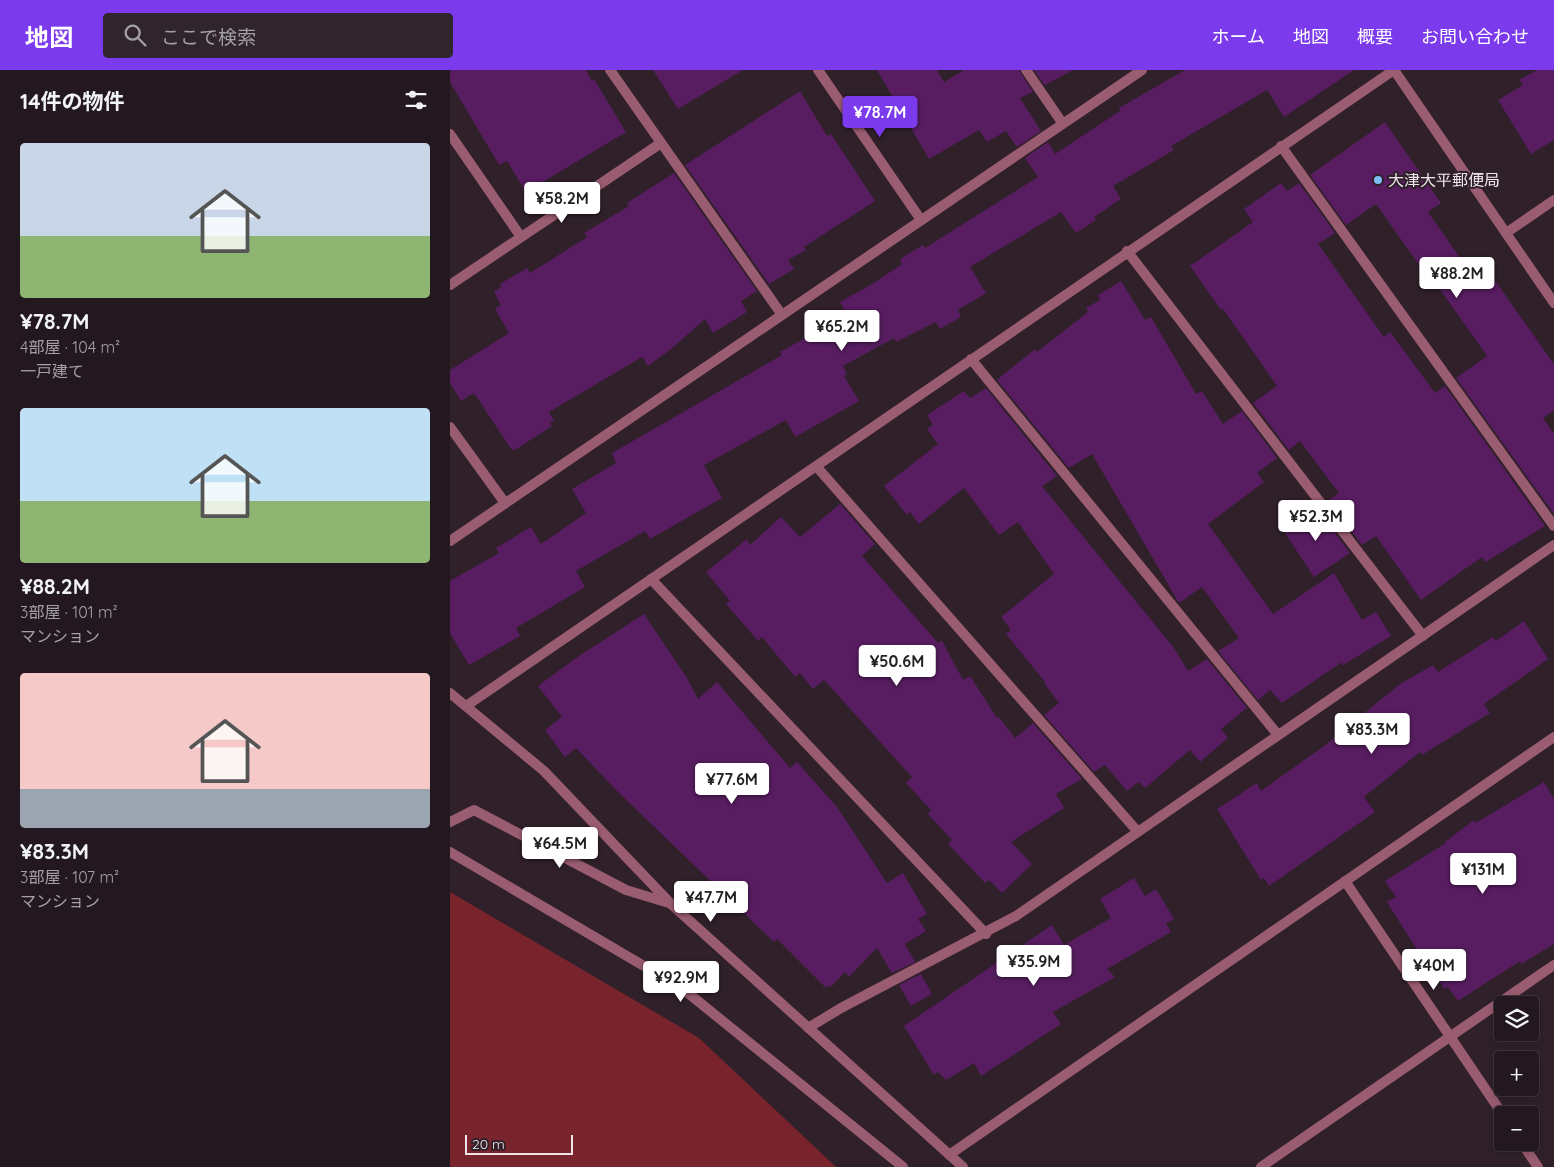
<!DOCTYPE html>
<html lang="ja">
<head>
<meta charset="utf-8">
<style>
  body { margin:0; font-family:Quicksand,"Noto Sans JP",sans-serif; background:#30252d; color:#f1f3f6; height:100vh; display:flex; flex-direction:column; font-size:19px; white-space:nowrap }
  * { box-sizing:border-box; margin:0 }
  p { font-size:16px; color:#a3a0a5 }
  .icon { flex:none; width:28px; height:28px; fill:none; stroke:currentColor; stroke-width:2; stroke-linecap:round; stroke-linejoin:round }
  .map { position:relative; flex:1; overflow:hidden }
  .details { display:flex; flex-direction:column; background:#241820; width:450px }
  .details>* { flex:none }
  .controls { position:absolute; left:1044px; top:926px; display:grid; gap:10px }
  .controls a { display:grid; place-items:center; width:45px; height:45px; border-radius:5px; background:#241820; box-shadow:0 2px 8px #0003,0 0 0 1px #41373e; font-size:25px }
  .scale { position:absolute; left:15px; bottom:12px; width:108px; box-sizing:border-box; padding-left:5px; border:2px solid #f0e4eb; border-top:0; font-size:14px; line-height:18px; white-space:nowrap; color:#f0e4eb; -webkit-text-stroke:4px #30202a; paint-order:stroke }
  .price { position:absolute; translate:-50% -42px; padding:0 11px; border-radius:5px; background:#fff; color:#222; font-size:16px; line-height:32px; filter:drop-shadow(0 1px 2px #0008) }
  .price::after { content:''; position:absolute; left:50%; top:30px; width:15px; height:11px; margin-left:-8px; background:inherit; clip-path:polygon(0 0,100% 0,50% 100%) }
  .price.on { background:#7c3aed; color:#fff }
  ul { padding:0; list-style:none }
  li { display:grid; align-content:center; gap:10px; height:265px; padding:0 20px }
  li span { display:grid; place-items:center; height:155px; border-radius:5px; color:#555 }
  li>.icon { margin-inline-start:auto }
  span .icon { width:90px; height:90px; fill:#fffc; stroke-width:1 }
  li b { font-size:21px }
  h2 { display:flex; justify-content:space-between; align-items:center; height:60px; padding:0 20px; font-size:21px }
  header { display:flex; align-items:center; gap:30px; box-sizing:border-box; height:70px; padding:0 25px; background:#7c3aed; color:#fff }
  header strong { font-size:24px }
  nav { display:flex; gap:28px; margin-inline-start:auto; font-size:18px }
  .search { width:350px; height:45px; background:#30252d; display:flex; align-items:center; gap:12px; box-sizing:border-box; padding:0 18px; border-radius:5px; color:#a3a0a5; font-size:19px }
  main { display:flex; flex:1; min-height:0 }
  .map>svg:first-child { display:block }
</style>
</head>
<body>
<header>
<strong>地図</strong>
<div class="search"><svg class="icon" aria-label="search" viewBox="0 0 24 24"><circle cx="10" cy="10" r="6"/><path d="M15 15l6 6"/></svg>ここで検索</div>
<nav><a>ホーム</a><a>地図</a><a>概要</a><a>お問い合わせ</a></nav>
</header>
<main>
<section class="details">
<h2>14件の物件<svg class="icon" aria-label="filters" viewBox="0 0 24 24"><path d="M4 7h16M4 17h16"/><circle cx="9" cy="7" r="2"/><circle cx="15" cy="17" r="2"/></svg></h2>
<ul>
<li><span style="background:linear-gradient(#c9d6e8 60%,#8fb573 0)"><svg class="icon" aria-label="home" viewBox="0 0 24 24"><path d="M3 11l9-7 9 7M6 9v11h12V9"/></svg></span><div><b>¥78.7M</b><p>4部屋 · 104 m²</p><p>一戸建て</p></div></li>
<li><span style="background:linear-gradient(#bfe0f5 60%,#8fb573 0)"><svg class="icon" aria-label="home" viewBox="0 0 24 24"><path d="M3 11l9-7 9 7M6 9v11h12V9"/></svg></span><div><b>¥88.2M</b><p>3部屋 · 101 m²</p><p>マンション</p></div></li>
<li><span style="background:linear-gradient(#f6c9c9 75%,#9aa5b1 0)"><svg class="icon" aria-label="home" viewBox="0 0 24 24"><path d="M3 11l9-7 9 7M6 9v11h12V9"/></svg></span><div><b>¥83.3M</b><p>3部屋 · 107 m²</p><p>マンション</p></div></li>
</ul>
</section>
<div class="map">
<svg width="1104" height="1097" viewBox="0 0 1104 1097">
  <rect width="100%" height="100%" fill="#30202a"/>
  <path fill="#79232c" d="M 0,822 L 249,968 L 386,1097 L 0,1097 Z"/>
  <path fill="#571d60" d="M 0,0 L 136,0 L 142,11 L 144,9 L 176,62 L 76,122 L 57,91 L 49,95 L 0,12 Z
    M 203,0 L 293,0 L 228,39 Z
    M 427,0 L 487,0 L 494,12 L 514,0 L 569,0 L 583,22 L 570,28 L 591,61 L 567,77 L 556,61 L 537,72 L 529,60 L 479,89 Z
    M 584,0 L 623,0 L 595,15 Z
    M 735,0 L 904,0 L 834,47 L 817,20 L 721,76 L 724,80 L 663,116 L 671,129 L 644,147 L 646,150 L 626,163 L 611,142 L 520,197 L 536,223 L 508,240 L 511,247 L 490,259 L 486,252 L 446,272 L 444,268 L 393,296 L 397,304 L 394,306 L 409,331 L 345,367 L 336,350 L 254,395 L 272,428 L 200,469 L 195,461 L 126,501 L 135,517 L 66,558 L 70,566 L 19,595 L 0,563 L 0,511 L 49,483 L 46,478 L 81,457 L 91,474 L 136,443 L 122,419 L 166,393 L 162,383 L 332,285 L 330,282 L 397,245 L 390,232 L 424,213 L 452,194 L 450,189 L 473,175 L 475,178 L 588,107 L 575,88 L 598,72 L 605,84 L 670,41 L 669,38 Z
    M 1087,0 L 1104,0 L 1104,70 L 1081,84 L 1048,30 L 1073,15 L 1069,10 Z
    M 350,21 L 377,66 L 381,64 L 425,131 L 354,177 L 356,180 L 338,190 L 344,199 L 319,214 L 235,95 Z
    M 935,52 L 991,133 L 978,142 L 1020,202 L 1028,197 L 1041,215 L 1046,212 L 1104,294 L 1104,340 L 1093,348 L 1104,364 L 1104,444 L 1006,308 L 1037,286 L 982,208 L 979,209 L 926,134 L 896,155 L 860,105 Z
    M 224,103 L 307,221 L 291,231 L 297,242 L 263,263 L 255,249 L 221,279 L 198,296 L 192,287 L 99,342 L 104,350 L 100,353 L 102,356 L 65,380 L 61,379 L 24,323 L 11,331 L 0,313 L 0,300 L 59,263 L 45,239 L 51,235 L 44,222 L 51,217 L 50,214 L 77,198 L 80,203 L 137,167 L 134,163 L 179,136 L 177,133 Z
    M 831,113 L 837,121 L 849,113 L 885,163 L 868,174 L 934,267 L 940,262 L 985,323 L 995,316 L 1095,456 L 1035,492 L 1032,487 L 971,530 L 926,466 L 912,475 L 878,431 L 889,423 L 850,371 L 839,380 L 803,333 L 827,316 L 773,239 L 771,240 L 740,196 L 803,152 L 794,139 Z
    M 671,211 L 695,250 L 701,247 L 746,324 L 752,321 L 773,354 L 792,341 L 827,388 L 807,403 L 814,412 L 758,454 L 823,544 L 884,503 L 912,550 L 926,542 L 941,566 L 893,595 L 892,592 L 832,633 L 820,620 L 808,630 L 768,581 L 789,568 L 752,517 L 729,533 L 642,384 L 619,398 L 547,310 L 585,279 L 587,282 L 638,242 L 636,238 L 650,230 L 648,225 Z
    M 536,318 L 607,406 L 592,416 L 724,578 L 738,601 L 757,589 L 797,638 L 771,659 L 778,668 L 750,692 L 740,680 L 695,718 L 689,712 L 677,721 L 655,695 L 644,702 L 594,645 L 609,633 L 594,613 L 595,612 L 556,564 L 561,560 L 551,547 L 604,504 L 568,452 L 549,465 L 514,418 L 469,454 L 460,442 L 457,445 L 434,416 L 488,374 L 477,359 L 483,355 L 477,345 L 514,321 L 520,328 Z
    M 390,434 L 425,474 L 412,486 L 488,573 L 492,571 L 513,610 L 520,606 L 547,648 L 549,647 L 565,668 L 583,653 L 632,709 L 606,724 L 614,738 L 561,772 L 582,794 L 552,823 L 539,810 L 535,813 L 498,774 L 502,770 L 478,744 L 481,740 L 456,713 L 462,707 L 374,610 L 363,619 L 350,603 L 345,607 L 312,567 L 308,571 L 276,534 L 280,531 L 256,502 L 297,469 L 300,475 L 331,447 L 350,467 Z
    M 866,438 L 900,483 L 864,507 L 833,460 Z
    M 194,544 L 237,608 L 248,629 L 267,612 L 340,698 L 347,692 L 387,737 L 437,813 L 453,803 L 477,844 L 468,849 L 476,861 L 455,874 L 465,892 L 442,903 L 427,878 L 399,907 L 395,902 L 381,917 L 379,915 L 376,918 L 327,869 L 324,872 L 168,722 L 126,678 L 115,687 L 95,660 L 112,647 L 88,616 L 126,588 Z
    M 1074,551 L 1098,589 L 1034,634 L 1040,643 L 972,685 L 970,682 L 914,727 L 925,742 L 819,816 L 814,808 L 811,810 L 767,739 L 807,713 L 811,721 L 874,676 L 950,614 L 983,595 L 988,602 L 1043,567 L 1046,571 Z
    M 1094,712 L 1104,729 L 1104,874 L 1071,894 L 1070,891 L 1008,931 L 998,917 L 994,919 L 986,905 L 984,907 L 937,832 L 946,827 L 935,811 L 996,773 L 995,772 L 1024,750 L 1026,753 Z
    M 684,808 L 695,826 L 706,819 L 724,849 L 716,853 L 721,862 L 657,899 L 665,907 L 603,942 L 611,954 L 531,1006 L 524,993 L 496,1010 L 488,1002 L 484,1005 L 454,956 L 602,855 L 614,875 L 661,848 L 650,829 Z
    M 471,904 L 482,924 L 461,936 L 449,915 Z"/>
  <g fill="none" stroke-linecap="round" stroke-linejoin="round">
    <path stroke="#9a5c70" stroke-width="10" d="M 160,0 L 332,245
      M 368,0 L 471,150
      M 576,0 L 613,54
      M 0,64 L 71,167
      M 831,76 L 1104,456
      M 1056,163 L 1104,130
      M 677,181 L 973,566
      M 0,215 L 211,73
      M 521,289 L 828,665
      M 0,357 L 55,433
      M 366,396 L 688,762
      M 0,471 L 692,0
      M 201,509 L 536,864
      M 0,623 L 94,701 L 221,834 L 513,1097
      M 16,636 L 944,0
      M 0,752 L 24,740 L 176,820 L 219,833
      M 0,782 L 233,919 L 453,1097
      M 895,811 L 1053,1045
      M 358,958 L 391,938 L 566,846 L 1104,475
      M 1071,1072 L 1088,1097
      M 499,1085 L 1104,667
      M 811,1097 L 1104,895"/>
    <path stroke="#9a5c70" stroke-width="10" d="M 944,0 L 1104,233"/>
  </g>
  <circle fill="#7dbef9" stroke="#30202a" stroke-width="2" cx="928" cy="110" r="5"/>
  <g text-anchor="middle" stroke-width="4" stroke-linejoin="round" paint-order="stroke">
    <g font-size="16" fill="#f0e4eb" stroke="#30202a" text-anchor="start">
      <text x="938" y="116">大津大平郵便局</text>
    </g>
  </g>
</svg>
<div class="controls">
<a><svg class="icon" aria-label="layers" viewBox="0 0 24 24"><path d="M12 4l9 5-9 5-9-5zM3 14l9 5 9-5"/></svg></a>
<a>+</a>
<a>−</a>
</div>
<div class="scale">20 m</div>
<b class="price on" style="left:430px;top:68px">¥78.7M</b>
<b class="price" style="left:112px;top:154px">¥58.2M</b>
<b class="price" style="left:1007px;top:229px">¥88.2M</b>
<b class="price" style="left:392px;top:282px">¥65.2M</b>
<b class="price" style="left:866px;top:472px">¥52.3M</b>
<b class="price" style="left:447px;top:617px">¥50.6M</b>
<b class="price" style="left:922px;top:685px">¥83.3M</b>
<b class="price" style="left:282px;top:735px">¥77.6M</b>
<b class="price" style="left:110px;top:799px">¥64.5M</b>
<b class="price" style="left:1033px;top:825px">¥131M</b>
<b class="price" style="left:261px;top:853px">¥47.7M</b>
<b class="price" style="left:584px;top:917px">¥35.9M</b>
<b class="price" style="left:984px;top:921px">¥40M</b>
<b class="price" style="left:231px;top:933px">¥92.9M</b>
</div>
</main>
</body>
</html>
